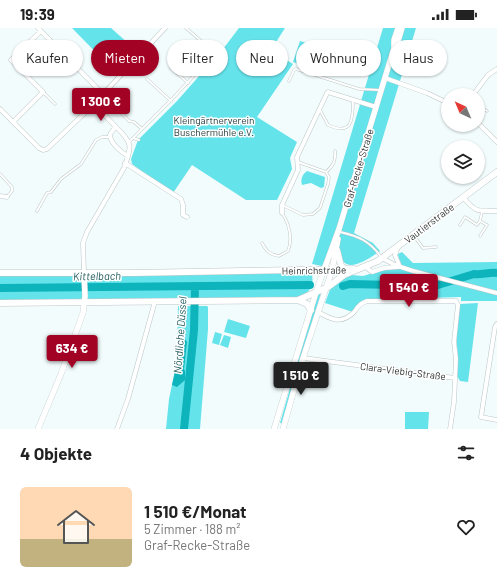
<!DOCTYPE html>
<html lang="de">
<head>
<meta charset="utf-8">
<style>
  body { margin:0; font-family:Barlow,sans-serif; background:#f6f6f6; color:#222; height:100vh; display:flex; flex-direction:column; font-size:15px; white-space:nowrap }
  * { box-sizing:border-box; margin:0 }
  p { font-size:13px; color:#767676 }
  .icon { flex:none; width:22px; height:22px; fill:none; stroke:currentColor; stroke-width:2; stroke-linecap:round; stroke-linejoin:round }
  .map { position:relative; height:401px; overflow:hidden }
  .side { display:flex; flex-direction:column; background:#fff; flex:1 }
  .side>* { flex:none }
  .hud { position:absolute; left:12px; top:12px; width:473px; height:36px; display:flex; gap:8px }
  .needle { width:26px; rotate:316deg }
  .buttons { position:absolute; left:441px; top:60px; display:grid; gap:8px }
  .buttons a { display:grid; place-items:center; width:44px; height:44px; border-radius:50%; background:#fff; box-shadow:0 1px 3px #0004; font-size:20px }
  .price { position:absolute; translate:-50% -34px; padding:0 9px; border-radius:4px; background:#a20325; color:#fff; font-size:13px; line-height:26px; filter:drop-shadow(0 1px 2px #0008) }
  .price::after { content:''; position:absolute; left:50%; top:24px; width:12px; height:9px; margin-left:-6px; background:inherit; clip-path:polygon(0 0,100% 0,50% 100%) }
  .price.active { background:#222; color:#fff }
  ul { padding:0; list-style:none }
  li { display:flex; align-items:center; gap:12px; height:100px; padding:0 20px }
  li span { display:grid; place-items:center; flex:none; width:112px; height:80px; border-radius:6px; color:#555 }
  li>.icon { margin-inline-start:auto }
  span .icon { width:48px; height:48px; fill:#fffc; stroke-width:1 }
  li b { font-size:17px }
  h2 { display:flex; justify-content:space-between; align-items:center; height:48px; padding:0 20px; font-size:17px }
  .pill { padding:0 14px; border-radius:18px; background:#fff; box-shadow:0 1px 3px #0004; font-size:14px; line-height:36px }
  .pill.active { background:#a20325; color:#fff }
  .status { display:flex; justify-content:space-between; align-items:center; height:28px; padding:0 20px; background:#fff; direction:ltr }
  .status svg { height:11px; fill:currentColor }
  .map>svg:first-child { display:block }
</style>
</head>
<body>
<div class="status"><b>19:39</b><svg viewBox="0 0 49 12"><path d="M0 12V9h3v3zM5 12V6h3v6zM10 12V3h3v9zM15 12V0h3v12zM26 1h20v11H26zM47 4h2v5h-2z"/></svg></div>
<div class="map">
<svg width="497" height="401" viewBox="0 0 497 401">
  <rect width="100%" height="100%" fill="#f2fcfd"/>
  <path fill="#65e3eb" d="M 72,0 L 111,0 L 138,24 L 117,46 Z
    M 239,0 L 285,0 L 271,22 L 293,36 L 257,89 L 297,114 L 290,130 L 292,141 L 277,172 L 246,172 L 192,137 L 173,165 L 136,139 L 132,136 L 131,131 L 138,112 L 177,73 L 223,21 Z
    M 383,0 L 416,0 L 354,205 L 373,215 L 380,223 C 366,233 340,250 340,220 L 331,219 L 322,238 L 312,236 Z
    M 300,13 L 344,26 L 338,48 L 293,34 Z
    M 307,143 L 325,149 L 324,159 L 321,160 L 311,155 L 302,157 C 300,151 303,146 307,143 Z
    M 402,224 L 413,235 L 497,234 L 497,273 L 461,273 L 461,269 L 364,272 L 360,274 L 353,284 L 325,275 L 331,259 L 347,249 L 351,247 L 363,248 L 380,243 L 393,241 L 401,235 L 399,231 L 398,226 Z
    M 310,243 L 312,246 C 314,260 310,264 298,270 L 0,274 L 0,246 Z
    M 321,265 L 282,395 L 280,395 L 317,267 Z
    M 478,275 L 468,354 L 460,353 L 457,348 L 458,332 L 456,305 L 460,276 Z
    M 178,278 L 207,278 L 208,279 L 208,301 L 200,401 L 166,401 L 169,371 L 177,333 Z
    M 228,291 L 250,298 L 246,310 L 224,304 Z
    M 215,304 L 222,306 L 219,317 L 212,315 Z
    M 224,307 L 231,309 L 228,320 L 220,317 Z
    M 405,384 L 429,384 L 428,401 L 405,401 Z"/>
  <path fill="#0db4bc" d="M 185,311 L 187,314 L 184,341 L 185,343 L 185,352 L 177,359 L 172,357 L 182,312 Z"/>
  <g fill="none" stroke-linecap="round" stroke-linejoin="round">
    <path stroke="#0db4bc" stroke-width="8" d="M 343,258 L 350,256 L 393,257 L 413,260 L 425,260 L 438,257 L 474,246 C 482,247 489,244 497,245
      M 0,260 L 310,257
      M 184,401 L 194,302 L 195,258"/>
    <g stroke="#bcc6c6" stroke-width="3">
      <path id="lane" d="M 147,51 L 171,73
        M 289,53 L 294,42 L 296,41 L 359,61 L 380,62
        M 188,55 L 171,40 L 180,30 L 197,45
        M 44,65 L 55,76
        M 113,76 L 129,93 L 134,94 L 142,101
        M 93,77 L 103,64
        M 478,77 L 487,83
        M 320,82 L 328,97 C 352,108 353,92 353,73
        M 133,110 L 139,112
        M 129,114 L 173,70 L 215,25 L 186,0
        M 326,144 C 333,138 336,133 335,123
        M 0,146 L 12,159 L 12,163 L 7,169
        M 282,177 L 303,187 L 313,186 L 320,180 L 328,156 L 329,149 L 326,144 L 298,134
        M 37,183 L 47,165 L 51,164 L 61,151 L 81,136 L 96,112 L 102,109 L 109,109
        M 460,197 L 465,189 L 477,197 L 480,193
        M 340,204 C 358,208 370,213 381,229
        M 414,208 L 423,220 L 436,219
        M 480,208 L 487,197 L 480,193 L 482,184
        M 262,215 C 266,223 270,227 279,228 L 288,223 C 293,211 289,195 282,185"/>
    </g>
    <g stroke="#bcc6c6" stroke-width="5">
      <path id="street" d="M 38,0 L 99,62 L 103,64 L 106,63 L 165,0
        M 385,50 L 427,65 L 448,75
        M 473,67 L 488,47 L 497,41
        M 0,81 L 39,120 L 43,122 L 47,121 L 93,77 L 95,77 L 116,99
        M 13,94 L 43,64 L 11,32 L 41,3
        M 478,95 L 497,114
        M 125,135 L 181,171 L 183,177 L 183,187 L 187,189
        M 0,168 L 7,169
        M 463,169 C 476,185 478,183 497,183
        M 282,185 L 282,177 L 298,142 L 297,129 L 327,65 L 328,64 L 376,79
        M 398,219 L 395,227 L 400,239
        M 382,230 L 395,237 L 413,243 L 497,265
        M 366,239 L 372,244 L 384,240 L 398,239
        M 84,245 L 83,215 L 87,204 L 124,140 C 132,118 133,115 116,99 C 114,101 111,104 110,107 C 110,115 122,125 128,128
        M 318,284 C 332,292 342,297 355,283 C 358,278 361,275 367,273 L 456,273 L 458,277 L 454,314 L 456,331 L 454,374 L 450,401
        M 497,296 L 495,299 L 481,389 L 497,392
        M 303,330 L 455,350
        M 117,401 L 128,371 L 155,273"/>
    </g>
    <g stroke="#bcc6c6" stroke-width="6">
      <path id="secondary" d="M 394,19 L 394,12 L 398,0
        M 38,401 L 61,346 L 83,285 L 85,268 L 84,245
        M 274,401 L 318,258 L 339,201 L 394,20 L 398,13 L 402,0
        M 283,401 L 303,330 L 332,242 L 338,211"/>
    </g>
    <g stroke="#bcc6c6" stroke-width="7">
      <path id="primary" d="M 337,222 L 341,238 L 346,241
        M 0,245 L 133,245 L 354,241
        M 298,272 L 307,276 L 311,282
        M 0,275 L 298,272 L 328,259 L 344,247 L 378,233 L 497,144"/>
    </g>
    <use href="#lane" stroke="#fff" stroke-width="2"/>
    <use href="#street" stroke="#fff" stroke-width="4"/>
    <use href="#secondary" stroke="#fff" stroke-width="5.5"/>
    <use href="#primary" stroke="#fff" stroke-width="6"/>
  </g>
  <g text-anchor="middle" stroke-width="3" stroke-linejoin="round" paint-order="stroke">
    <g font-size="10" fill="#203839" stroke="#fff">
      <text x="214" y="96">Kleingärtnerverein<tspan x="214" dy="12">Buschermühle e.V.</tspan></text>
    </g>
    <g font-size="10" fill="#2e3232" stroke="#fff">
      <text transform="translate(358 140) rotate(-73)" y="4">Graf-Recke-Straße</text>
      <text transform="translate(429 195) rotate(-37)" y="4">Vautierstraße</text>
      <text transform="translate(314 242) rotate(-1)" y="4">Heinrichstraße</text>
      <text transform="translate(403 343) rotate(7)" y="4">Clara-Viebig-Straße</text>
    </g>
    <g font-size="11" font-style="italic" fill="#225b5e" stroke="#fff">
      <text transform="translate(97 248) rotate(-1)" y="4">Kittelbach</text>
      <text transform="translate(180 307) rotate(-86)" y="4">Nördliche Düssel</text>
    </g>
  </g>
</svg>
<div class="buttons">
<a><svg class="needle" viewBox="-14 -14 28 28"><path d="M0-13l5 13h-10z" fill="#e53935"/><path d="M0 13l5-13h-10z" fill="#767676"/></svg></a>
<a><svg class="icon" aria-label="layers" viewBox="0 0 24 24"><path d="M12 4l9 5-9 5-9-5zM3 14l9 5 9-5"/></svg></a>
</div>
<b class="price" style="left:101px;top:94px">1 300 €</b>
<b class="price" style="left:409px;top:280px">1 540 €</b>
<b class="price" style="left:72px;top:341px">634 €</b>
<b class="price active" style="left:301px;top:368px">1 510 €</b>
<div class="hud">
<a class="pill">Kaufen</a>
<a class="pill active">Mieten</a>
<a class="pill">Filter</a>
<a class="pill">Neu</a>
<a class="pill">Wohnung</a>
<a class="pill">Haus</a>
</div>
</div>
<section class="side">
<h2>4 Objekte<svg class="icon" aria-label="filters" viewBox="0 0 24 24"><path d="M4 7h16M4 17h16"/><circle cx="9" cy="7" r="2"/><circle cx="15" cy="17" r="2"/></svg></h2>
<ul>
<li><span style="background:linear-gradient(#ffd9b3 65%,#c2b280 0)"><svg class="icon" aria-label="home" viewBox="0 0 24 24"><path d="M3 11l9-7 9 7M6 9v11h12V9"/></svg></span><div><b>1 510 €/Monat</b><p>5 Zimmer · 188 m²</p><p>Graf-Recke-Straße</p></div><svg class="icon" aria-label="heart" viewBox="0 0 24 24"><path d="M12 20l-8-8c-3-5 5-10 8-4 3-6 11-1 8 4z"/></svg></li>
</ul>
</section>
</body>
</html>
